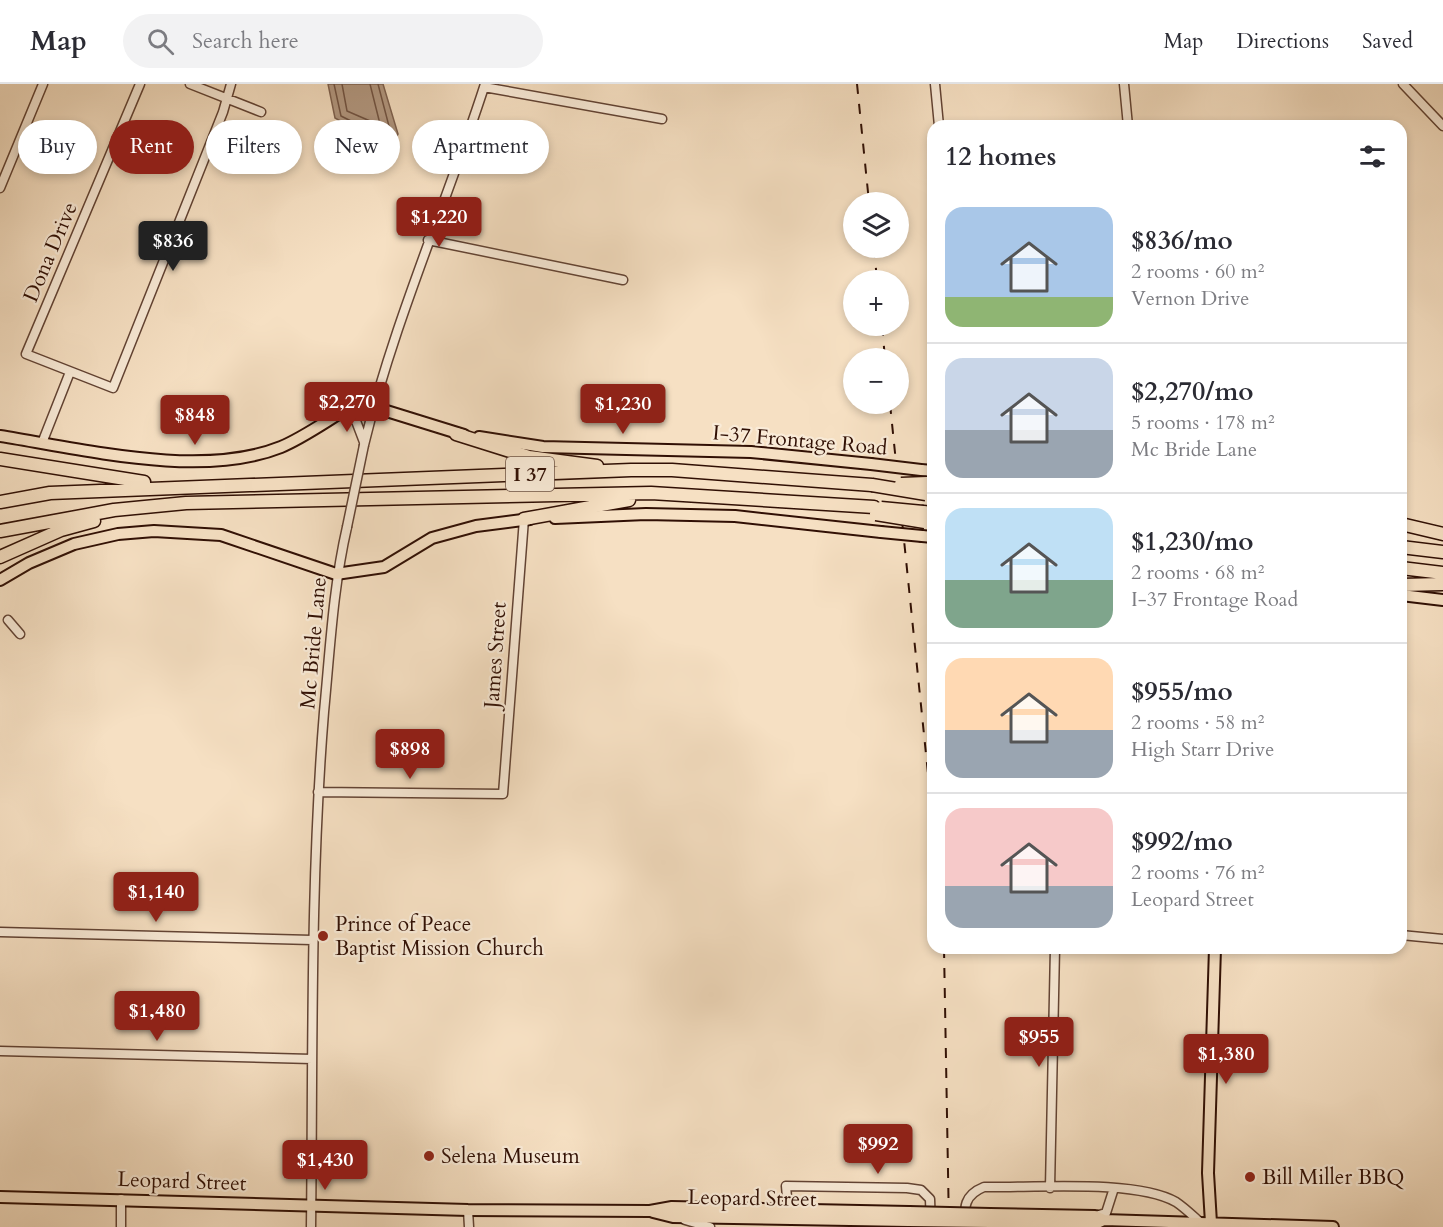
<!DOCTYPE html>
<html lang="en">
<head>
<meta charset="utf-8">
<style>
  body { margin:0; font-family:Cardo,serif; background:#f2f2f3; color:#2b2b33; height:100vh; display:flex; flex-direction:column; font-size:22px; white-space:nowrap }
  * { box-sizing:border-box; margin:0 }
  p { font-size:20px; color:#7c7c81 }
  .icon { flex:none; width:33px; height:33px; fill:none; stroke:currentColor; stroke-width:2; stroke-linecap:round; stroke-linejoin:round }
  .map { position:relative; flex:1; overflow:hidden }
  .drawer { position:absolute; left:927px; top:36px; width:480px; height:834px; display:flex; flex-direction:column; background:#fff; border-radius:18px; box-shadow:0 3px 9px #0003 }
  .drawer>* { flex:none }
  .hud { position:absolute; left:18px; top:36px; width:570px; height:54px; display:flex; gap:12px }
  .tools { position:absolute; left:843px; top:108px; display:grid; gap:12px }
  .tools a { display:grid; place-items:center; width:66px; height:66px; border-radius:50%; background:#fff; box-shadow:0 3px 9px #0003; font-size:30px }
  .price { position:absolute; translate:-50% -51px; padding:0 14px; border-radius:6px; background:#8f2418; color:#fff; font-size:20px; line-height:39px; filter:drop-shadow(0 2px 3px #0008) }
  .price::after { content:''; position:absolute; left:50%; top:36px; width:18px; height:14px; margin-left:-9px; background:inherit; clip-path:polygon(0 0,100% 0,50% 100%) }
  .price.active { background:#222; color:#fff }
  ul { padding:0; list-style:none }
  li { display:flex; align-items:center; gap:18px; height:150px; padding:0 18px }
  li+li { border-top:2px solid #e1e1e2 }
  li span { display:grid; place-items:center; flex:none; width:168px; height:120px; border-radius:18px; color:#555 }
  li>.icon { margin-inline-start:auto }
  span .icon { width:72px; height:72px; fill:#fffc; stroke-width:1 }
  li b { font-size:26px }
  h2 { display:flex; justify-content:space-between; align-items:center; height:72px; padding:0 18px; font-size:26px }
  .chip { padding:0 21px; border-radius:27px; background:#fff; box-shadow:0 3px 9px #0003; font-size:21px; line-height:54px }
  .chip.active { background:#8f2418; color:#fff }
  header { display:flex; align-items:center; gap:36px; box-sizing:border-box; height:84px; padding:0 30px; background:#fff; border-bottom:2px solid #e1e1e2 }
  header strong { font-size:28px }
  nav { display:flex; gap:33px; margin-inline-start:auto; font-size:21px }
  .search { width:420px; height:54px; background:#f2f2f3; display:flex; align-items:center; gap:15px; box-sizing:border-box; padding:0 21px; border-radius:33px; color:#7c7c81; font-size:22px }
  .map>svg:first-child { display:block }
</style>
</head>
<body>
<header>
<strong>Map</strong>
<div class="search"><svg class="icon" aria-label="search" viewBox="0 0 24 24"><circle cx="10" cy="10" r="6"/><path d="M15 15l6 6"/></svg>Search here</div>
<nav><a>Map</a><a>Directions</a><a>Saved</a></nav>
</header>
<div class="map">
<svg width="1443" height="1143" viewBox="0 0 1443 1143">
  <rect width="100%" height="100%" fill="#f6e0c3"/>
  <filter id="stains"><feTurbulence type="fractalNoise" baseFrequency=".00333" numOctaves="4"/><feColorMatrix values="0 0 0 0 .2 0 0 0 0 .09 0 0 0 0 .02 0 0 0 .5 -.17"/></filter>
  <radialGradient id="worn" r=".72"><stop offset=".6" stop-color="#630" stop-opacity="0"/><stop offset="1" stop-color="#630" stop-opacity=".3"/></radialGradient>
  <path fill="#b39982" stroke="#7f6250" stroke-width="1.5" d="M 328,0 L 383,0 L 398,50 L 395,57 L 365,51 L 335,34 Z"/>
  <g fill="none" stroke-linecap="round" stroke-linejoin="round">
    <path stroke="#725443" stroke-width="1.5" d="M 334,0 L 341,32 L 367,45 L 388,50 L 390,46 L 378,0
      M 342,0 L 347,27 L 377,40 L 379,36 L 370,0"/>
    <g stroke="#624334" stroke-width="11">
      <path id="minor" d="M 140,0 L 26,270 L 113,304 L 223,28 L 231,0
        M 190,0 L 261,28
        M 935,0 L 939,42
        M 1124,0 L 1128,42
        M 1403,0 L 1443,42
        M 484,3 L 662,35
        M 0,104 L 43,0
        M 428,156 L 623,196
        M 339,329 L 356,337 L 364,358
        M 42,359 L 70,288
        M 364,361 C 394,237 446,121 485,0
        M 8,536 L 20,550
        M 318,708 L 503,710 L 524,435
        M 0,848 L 312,856
        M 1401,851 L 1443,855
        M 0,967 L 312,975
        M 1050,1104 L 1055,864
        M 788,1125 L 786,1102 L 907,1104 L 921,1106 L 930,1115 L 931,1143
        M 468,1126 L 469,1143
        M 1095,1132 L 1106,1129 L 1114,1104
        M 685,1136 L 710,1143
        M 121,1143 L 121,1115
        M 311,1143 C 313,971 310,800 324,628 C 330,566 333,504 347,443
        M 965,1143 C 964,1123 964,1111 984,1103 C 1032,1104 1136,1095 1176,1118 C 1185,1124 1193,1132 1201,1139"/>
    </g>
    <g stroke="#300f04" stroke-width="14">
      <path id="major" d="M 0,352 C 83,365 201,395 281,363 C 305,353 329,335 352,322 L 364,320 L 464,351
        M 479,353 L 543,363 L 751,368 L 871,380
        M 921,386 L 933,387
        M 555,434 L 646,430 L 735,432 L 881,448
        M 922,452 L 933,453
        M 0,496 L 29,479 L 74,460 L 118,450 L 154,447 L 221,451 L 336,490 L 384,483 L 432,454 L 476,442 L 530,435
        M 1401,511 L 1443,516
        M 0,1113 L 468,1126 L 650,1127 L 672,1123 L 909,1128
        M 653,1128 L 673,1133 L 909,1137
        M 990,1130 L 1095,1132 L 1104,1136 L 1333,1143
        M 990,1138 L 1095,1140 L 1104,1136
        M 1211,1139 L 1208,1089 L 1215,864"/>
    </g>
    <g stroke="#300f04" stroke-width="15">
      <path id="highway" d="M 456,350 L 529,373 L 597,382
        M 0,375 L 144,398
        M 0,418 L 50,409 L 631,386 L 672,386 L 872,401
        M 923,428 L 933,429
        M 524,435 L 629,416
        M 1401,440 L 1443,450
        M 0,447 L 114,426 L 186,419 L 651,409 L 874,423
        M 1401,463 L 1443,468
        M 0,473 L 61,446 L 94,437
        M 1401,484 L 1443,489
        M 1401,501 L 1443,500"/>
    </g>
    <use href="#minor" stroke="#f9ebd8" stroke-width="8"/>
    <use href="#major" stroke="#f6e0c3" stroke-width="10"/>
    <use href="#highway" stroke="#f6e0c3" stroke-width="12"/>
    <path stroke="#300f04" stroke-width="2" stroke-dasharray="10 10" stroke-linecap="butt" d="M 857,0 L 869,118
      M 874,164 L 877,196
      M 882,242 L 885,274
      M 890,320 L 933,738
      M 944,864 L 949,1143"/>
    <g stroke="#624334" stroke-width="11" stroke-linecap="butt">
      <path id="minor-bridge" d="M 347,443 L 364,361"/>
    </g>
    <g stroke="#300f04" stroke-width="14" stroke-linecap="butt">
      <path id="major-bridge" d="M 871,380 L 921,386
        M 881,448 L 922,452
        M 909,1128 L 990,1130
        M 909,1137 L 990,1138"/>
    </g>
    <g stroke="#300f04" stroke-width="15" stroke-linecap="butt">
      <path id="highway-bridge" d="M 901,400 L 927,399
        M 872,401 L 926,410
        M 881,424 L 923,428
        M 876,430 L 925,438"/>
    </g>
    <use href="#minor-bridge" stroke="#f9ebd8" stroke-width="8"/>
    <use href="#major-bridge" stroke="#f6e0c3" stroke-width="10"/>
    <use href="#highway-bridge" stroke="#f6e0c3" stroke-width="12"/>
  </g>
  <g fill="#8f2418" stroke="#f9ebd8" stroke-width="2">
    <circle cx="323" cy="852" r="6"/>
    <circle cx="429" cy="1072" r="6"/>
    <circle cx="1250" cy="1093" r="6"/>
  </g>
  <g text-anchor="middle" stroke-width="4.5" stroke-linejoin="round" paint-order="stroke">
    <rect fill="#f9ebd8" stroke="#6c5144" stroke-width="1.5" x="506" y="373" width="48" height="34" rx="4.5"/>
    <g font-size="20" font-weight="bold" fill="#300f04">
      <text x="530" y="397">I 37</text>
    </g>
    <g font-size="21" fill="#300f04" stroke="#f9ebd8">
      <text transform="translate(50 168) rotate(-67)" y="7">Dona Drive</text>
      <text transform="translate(800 356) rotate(5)" y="7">I-37 Frontage Road</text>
      <text transform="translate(313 559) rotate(-85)" y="7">Mc Bride Lane</text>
      <text transform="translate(495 571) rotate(-86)" y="7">James Street</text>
      <text transform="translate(182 1097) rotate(2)" y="7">Leopard Street</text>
      <text transform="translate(752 1114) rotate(1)" y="7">Leopard Street</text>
    </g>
    <g font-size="21" fill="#300f04" stroke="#f9ebd8" text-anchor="start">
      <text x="335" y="847">Prince of Peace<tspan x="335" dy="24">Baptist Mission Church</tspan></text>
      <text x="441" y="1079">Selena Museum</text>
      <text x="1262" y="1100">Bill Miller BBQ</text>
    </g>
  </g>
  <rect width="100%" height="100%" filter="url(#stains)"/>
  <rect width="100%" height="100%" fill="url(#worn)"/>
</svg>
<div class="tools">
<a><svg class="icon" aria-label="layers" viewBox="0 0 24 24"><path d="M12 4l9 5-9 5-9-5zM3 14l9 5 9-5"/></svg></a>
<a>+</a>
<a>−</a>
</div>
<b class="price" style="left:439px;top:164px">$1,220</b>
<b class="price active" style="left:173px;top:188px">$836</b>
<b class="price" style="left:347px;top:349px">$2,270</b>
<b class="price" style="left:623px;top:351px">$1,230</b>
<b class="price" style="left:195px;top:362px">$848</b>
<b class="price" style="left:410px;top:696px">$898</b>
<b class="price" style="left:156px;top:839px">$1,140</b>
<b class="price" style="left:157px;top:958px">$1,480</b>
<b class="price" style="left:1039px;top:984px">$955</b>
<b class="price" style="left:1226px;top:1001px">$1,380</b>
<b class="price" style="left:878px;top:1091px">$992</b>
<b class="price" style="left:325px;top:1107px">$1,430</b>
<div class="hud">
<a class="chip">Buy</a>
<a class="chip active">Rent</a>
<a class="chip">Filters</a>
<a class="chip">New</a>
<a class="chip">Apartment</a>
</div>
<section class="drawer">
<h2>12 homes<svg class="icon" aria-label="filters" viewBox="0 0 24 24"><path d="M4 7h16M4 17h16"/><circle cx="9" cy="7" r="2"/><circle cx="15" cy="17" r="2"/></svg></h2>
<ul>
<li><span style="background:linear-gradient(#a9c7e8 75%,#8fb573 0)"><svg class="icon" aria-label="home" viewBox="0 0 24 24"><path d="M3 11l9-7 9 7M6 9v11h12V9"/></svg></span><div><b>$836/mo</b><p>2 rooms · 60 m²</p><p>Vernon Drive</p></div></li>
<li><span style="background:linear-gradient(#c9d6e8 60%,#9aa5b1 0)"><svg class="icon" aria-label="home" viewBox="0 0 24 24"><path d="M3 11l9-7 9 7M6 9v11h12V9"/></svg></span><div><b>$2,270/mo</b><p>5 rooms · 178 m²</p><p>Mc Bride Lane</p></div></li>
<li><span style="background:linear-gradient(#bfe0f5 60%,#7fa58c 0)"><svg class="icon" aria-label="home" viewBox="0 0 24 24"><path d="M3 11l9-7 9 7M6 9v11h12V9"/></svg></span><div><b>$1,230/mo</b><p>2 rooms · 68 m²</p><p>I-37 Frontage Road</p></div></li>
<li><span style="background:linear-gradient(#ffd9b3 60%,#9aa5b1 0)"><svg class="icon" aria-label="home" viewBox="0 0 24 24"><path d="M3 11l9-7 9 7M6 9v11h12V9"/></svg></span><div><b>$955/mo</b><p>2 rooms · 58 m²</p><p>High Starr Drive</p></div></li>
<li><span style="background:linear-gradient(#f6c9c9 65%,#9aa5b1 0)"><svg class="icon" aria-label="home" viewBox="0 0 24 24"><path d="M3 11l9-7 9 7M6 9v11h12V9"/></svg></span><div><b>$992/mo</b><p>2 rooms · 76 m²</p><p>Leopard Street</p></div></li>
</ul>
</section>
</div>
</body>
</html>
